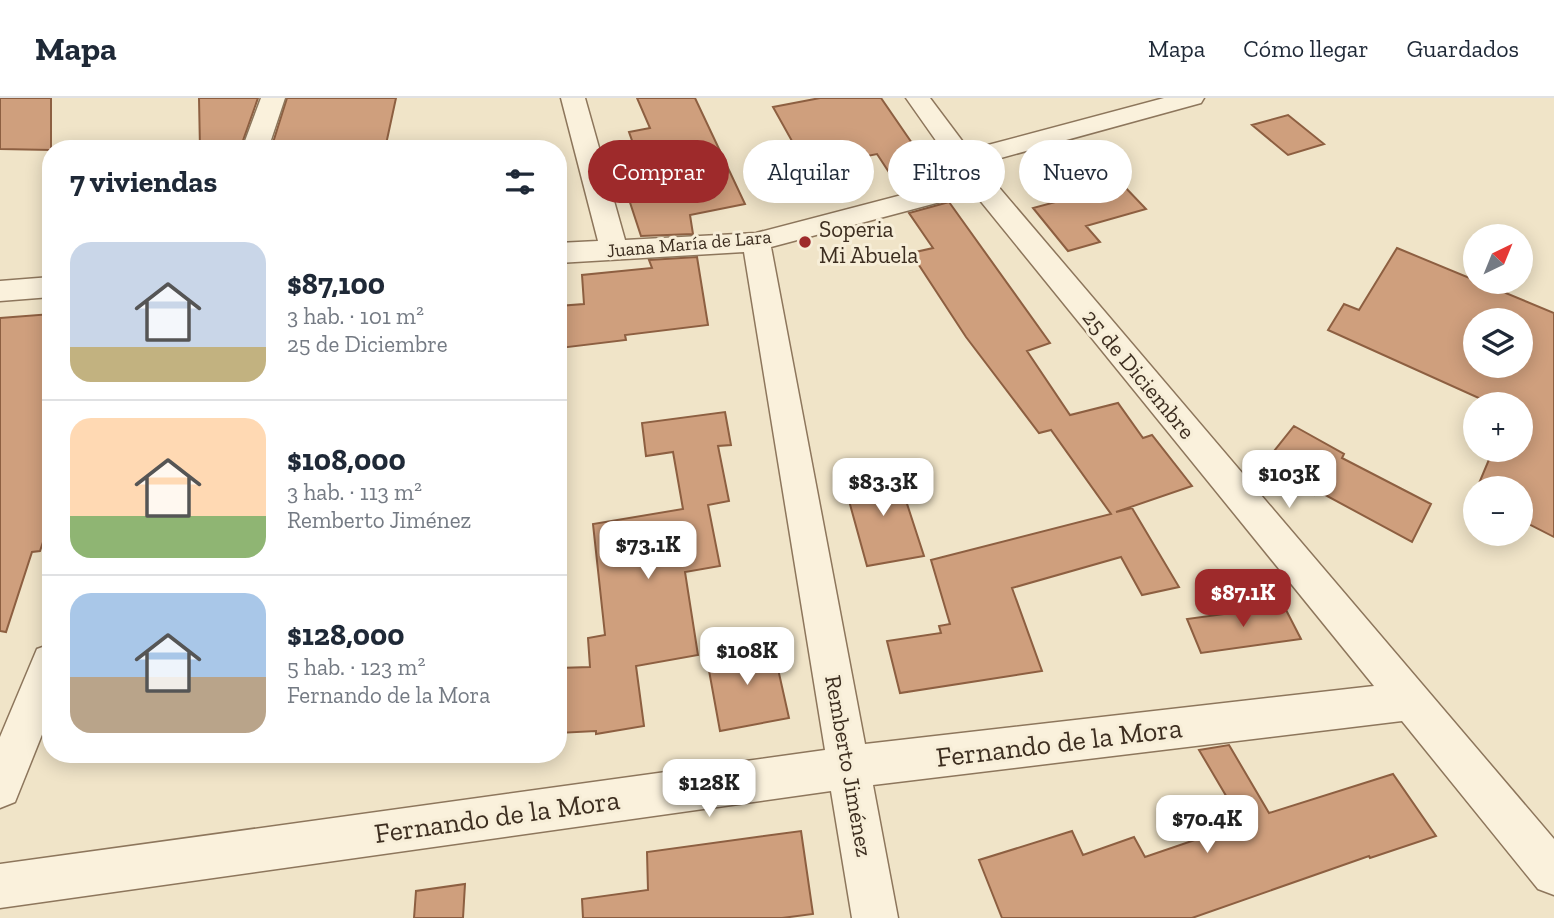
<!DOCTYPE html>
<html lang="es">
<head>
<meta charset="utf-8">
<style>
  body { margin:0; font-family:"Zilla Slab",serif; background:#f6f6f7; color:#1f2937; height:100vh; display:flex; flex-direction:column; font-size:26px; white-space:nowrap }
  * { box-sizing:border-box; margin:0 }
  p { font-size:23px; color:#747a83 }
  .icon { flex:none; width:38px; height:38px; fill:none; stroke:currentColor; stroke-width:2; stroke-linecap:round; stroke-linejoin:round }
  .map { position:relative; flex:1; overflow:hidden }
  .drawer { position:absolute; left:42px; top:42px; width:525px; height:623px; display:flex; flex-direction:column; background:#fff; border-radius:28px; box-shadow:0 4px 18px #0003 }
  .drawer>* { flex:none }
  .hud { position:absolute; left:588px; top:42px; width:665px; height:63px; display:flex; gap:14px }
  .needle { width:46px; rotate:43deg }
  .controls { position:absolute; left:1463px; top:126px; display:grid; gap:14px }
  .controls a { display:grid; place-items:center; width:70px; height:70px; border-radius:50%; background:#fff; box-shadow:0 4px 18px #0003; font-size:35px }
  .price { position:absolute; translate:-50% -60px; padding:0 16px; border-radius:14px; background:#fff; color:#222; font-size:23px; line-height:46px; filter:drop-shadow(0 2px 4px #0008) }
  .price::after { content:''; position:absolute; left:50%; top:42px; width:21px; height:16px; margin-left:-10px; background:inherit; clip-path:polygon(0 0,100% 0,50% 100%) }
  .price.active { background:#9e2a2b; color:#fff }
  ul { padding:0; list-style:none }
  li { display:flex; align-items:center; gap:21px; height:175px; padding:0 28px }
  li+li { border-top:2px solid #e0e1e3 }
  li span { display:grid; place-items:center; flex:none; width:196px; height:140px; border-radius:21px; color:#555 }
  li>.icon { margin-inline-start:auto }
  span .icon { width:84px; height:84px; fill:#fffc; stroke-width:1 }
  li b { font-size:30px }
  h2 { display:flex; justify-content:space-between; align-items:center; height:84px; padding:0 28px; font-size:30px }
  .chip { padding:0 24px; border-radius:32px; background:#fff; box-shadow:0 4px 18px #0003; font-size:24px; line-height:63px }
  .chip.active { background:#9e2a2b; color:#fff }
  header { display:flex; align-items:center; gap:42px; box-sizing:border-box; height:98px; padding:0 35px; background:#fff; border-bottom:2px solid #e0e1e3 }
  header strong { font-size:33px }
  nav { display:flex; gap:38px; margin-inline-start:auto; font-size:24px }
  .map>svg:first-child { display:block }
</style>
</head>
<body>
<header>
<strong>Mapa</strong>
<nav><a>Mapa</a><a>Cómo llegar</a><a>Guardados</a></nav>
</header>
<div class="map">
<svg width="1554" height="820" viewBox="0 0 1554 820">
  <rect width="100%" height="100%" fill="#f0e4c8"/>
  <path fill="#cf9f7d" stroke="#8d5f41" stroke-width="2" fill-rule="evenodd" d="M 0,0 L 51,0 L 51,52 L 0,51 Z
    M 199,0 L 258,0 L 240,51 L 200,51 Z
    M 287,0 L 396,0 L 385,51 L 271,51 Z
    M 637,0 L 695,0 L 745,106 L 690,117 L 693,136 L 641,138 L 619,71 L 641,68 L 629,34 L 650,30 Z
    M 820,0 L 881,0 L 914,48 L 908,49 L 933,86 L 902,94 L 877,56 L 807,70 L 773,9 Z
    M 1288,17 L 1324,46 L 1288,57 L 1252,27 Z
    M 1122,86 L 1146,111 L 1086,128 L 1100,144 L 1068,153 L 1033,110 Z
    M 949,104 L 1050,245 L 1027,253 L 1070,317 L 1118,305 L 1143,340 L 1152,337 L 1192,388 L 1116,414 L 1132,410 L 1179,489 L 1142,497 L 1121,459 L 1012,490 L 1042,573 L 900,595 L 887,543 L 941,535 L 939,528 L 950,526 L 931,462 L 1111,416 L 1051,332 L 1039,335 L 966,239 L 911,155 L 933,150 L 909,115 Z
    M 1397,150 L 1554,215 L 1554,439 L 1521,422 L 1521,390 L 1477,390 L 1493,352 L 1521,352 L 1521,306 L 1492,306 L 1328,232 L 1344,206 L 1359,212 ZM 1475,222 L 1521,222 L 1521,268 L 1475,268 Z
    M 697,159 L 708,227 L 625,237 L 626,242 L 560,250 L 558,208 L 584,206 L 582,177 L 652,170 L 649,162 Z
    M 51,216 L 51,420 L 40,453 L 32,454 L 6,534 L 0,533 L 0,220 Z
    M 725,314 L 731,347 L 718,348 L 729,403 L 708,407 L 720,468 L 685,474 L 698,557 L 636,568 L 644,628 L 596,636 L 596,633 L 558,635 L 558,570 L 590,569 L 588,540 L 605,537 L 593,426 L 683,411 L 673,354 L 646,358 L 642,325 Z
    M 1294,328 L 1344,356 L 1342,360 L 1431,406 L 1412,444 L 1318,393 L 1314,397 L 1263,367 Z
    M 896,372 L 924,458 L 867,468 L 843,381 Z
    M 1284,508 L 1301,541 L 1201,555 L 1187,521 Z
    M 772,544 L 789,620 L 720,633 L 706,556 Z
    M 1229,647 L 1269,715 L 1393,676 L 1436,738 L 1370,760 L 1369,758 L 1192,820 L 1002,820 L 979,762 L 1072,733 L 1083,757 L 1134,739 L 1145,759 L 1233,729 L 1226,716 L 1235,713 L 1199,652 Z
    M 801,733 L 813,816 L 782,820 L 583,820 L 582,801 L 648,792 L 647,754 Z
    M 465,786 L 463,820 L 414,820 L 416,793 Z"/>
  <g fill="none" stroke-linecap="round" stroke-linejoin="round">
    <g stroke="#8d765c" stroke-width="3">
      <path id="street" d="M 261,0 L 285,0 L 268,51 L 242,51 Z
        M 561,0 L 585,0 L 625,142 L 756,135 L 963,81 L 906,0 L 930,0 L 969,52 L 1164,0 L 1204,0 L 1201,5 L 979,66 L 1554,741 L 1554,797 L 1538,791 L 1402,623 L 873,687 L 898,820 L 852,820 L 831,693 L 0,810 L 0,766 L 825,652 L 744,154 L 558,165 L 558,145 L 598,143 ZM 974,95 L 1374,588 L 865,646 L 771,149 Z
        M 51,179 L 51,199 L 0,203 L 0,183 Z
        M 51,546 L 51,614 L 15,704 L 0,710 L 0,639 L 37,551 Z"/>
    </g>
    <use href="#street" fill="#faf1dc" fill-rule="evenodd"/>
  </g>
  <circle fill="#9e2a2b" stroke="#f7eed8" stroke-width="2.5" cx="805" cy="144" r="7"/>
  <g text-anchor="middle" stroke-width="6" stroke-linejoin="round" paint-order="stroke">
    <g font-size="19" fill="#3d2e20" stroke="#f7eed8">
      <text transform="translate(689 145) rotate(-5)" y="7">Juana María de Lara</text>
    </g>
    <g font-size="23" fill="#3d2e20" stroke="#f7eed8" text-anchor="start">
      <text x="819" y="139">Soperia<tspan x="819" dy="26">Mi Abuela</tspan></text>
    </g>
    <g font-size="23" fill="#3d2e20" stroke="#f7eed8">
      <text transform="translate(1139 276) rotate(50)" y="8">25 de Diciembre</text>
      <text transform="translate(849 668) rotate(80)" y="8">Remberto Jiménez</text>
    </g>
    <g font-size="28" fill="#3d2e20" stroke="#f7eed8">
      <text transform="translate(1059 644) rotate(-7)" y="10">Fernando de la Mora</text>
      <text transform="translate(497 718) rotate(-8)" y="10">Fernando de la Mora</text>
    </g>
  </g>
</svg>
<div class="controls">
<a><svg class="needle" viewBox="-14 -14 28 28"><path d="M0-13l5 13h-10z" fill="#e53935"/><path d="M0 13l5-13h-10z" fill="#747a83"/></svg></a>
<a><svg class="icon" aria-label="layers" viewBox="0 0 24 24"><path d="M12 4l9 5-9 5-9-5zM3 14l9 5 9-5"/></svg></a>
<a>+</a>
<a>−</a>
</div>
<b class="price" style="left:1289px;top:412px">$103K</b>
<b class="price" style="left:883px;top:420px">$83.3K</b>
<b class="price" style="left:648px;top:483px">$73.1K</b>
<b class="price active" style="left:1243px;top:531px">$87.1K</b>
<b class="price" style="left:747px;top:589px">$108K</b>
<b class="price" style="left:709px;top:721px">$128K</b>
<b class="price" style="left:1207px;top:757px">$70.4K</b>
<div class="hud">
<a class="chip active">Comprar</a>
<a class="chip">Alquilar</a>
<a class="chip">Filtros</a>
<a class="chip">Nuevo</a>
</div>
<section class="drawer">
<h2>7 viviendas<svg class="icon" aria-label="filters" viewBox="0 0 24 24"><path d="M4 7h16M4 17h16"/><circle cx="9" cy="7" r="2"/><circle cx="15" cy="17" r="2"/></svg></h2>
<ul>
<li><span style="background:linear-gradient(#c9d6e8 75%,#c2b280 0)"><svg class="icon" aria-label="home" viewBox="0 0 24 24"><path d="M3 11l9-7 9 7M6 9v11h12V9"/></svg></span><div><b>$87,100</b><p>3 hab. · 101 m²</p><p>25 de Diciembre</p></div></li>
<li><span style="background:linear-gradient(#ffd9b3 70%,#8fb573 0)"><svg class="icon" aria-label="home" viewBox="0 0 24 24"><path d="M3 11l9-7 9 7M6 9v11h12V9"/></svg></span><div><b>$108,000</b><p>3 hab. · 113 m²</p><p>Remberto Jiménez</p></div></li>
<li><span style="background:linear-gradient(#a9c7e8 60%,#b9a48a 0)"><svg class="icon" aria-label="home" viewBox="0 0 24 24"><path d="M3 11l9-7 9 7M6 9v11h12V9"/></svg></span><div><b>$128,000</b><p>5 hab. · 123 m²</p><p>Fernando de la Mora</p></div></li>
</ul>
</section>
</div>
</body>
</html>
